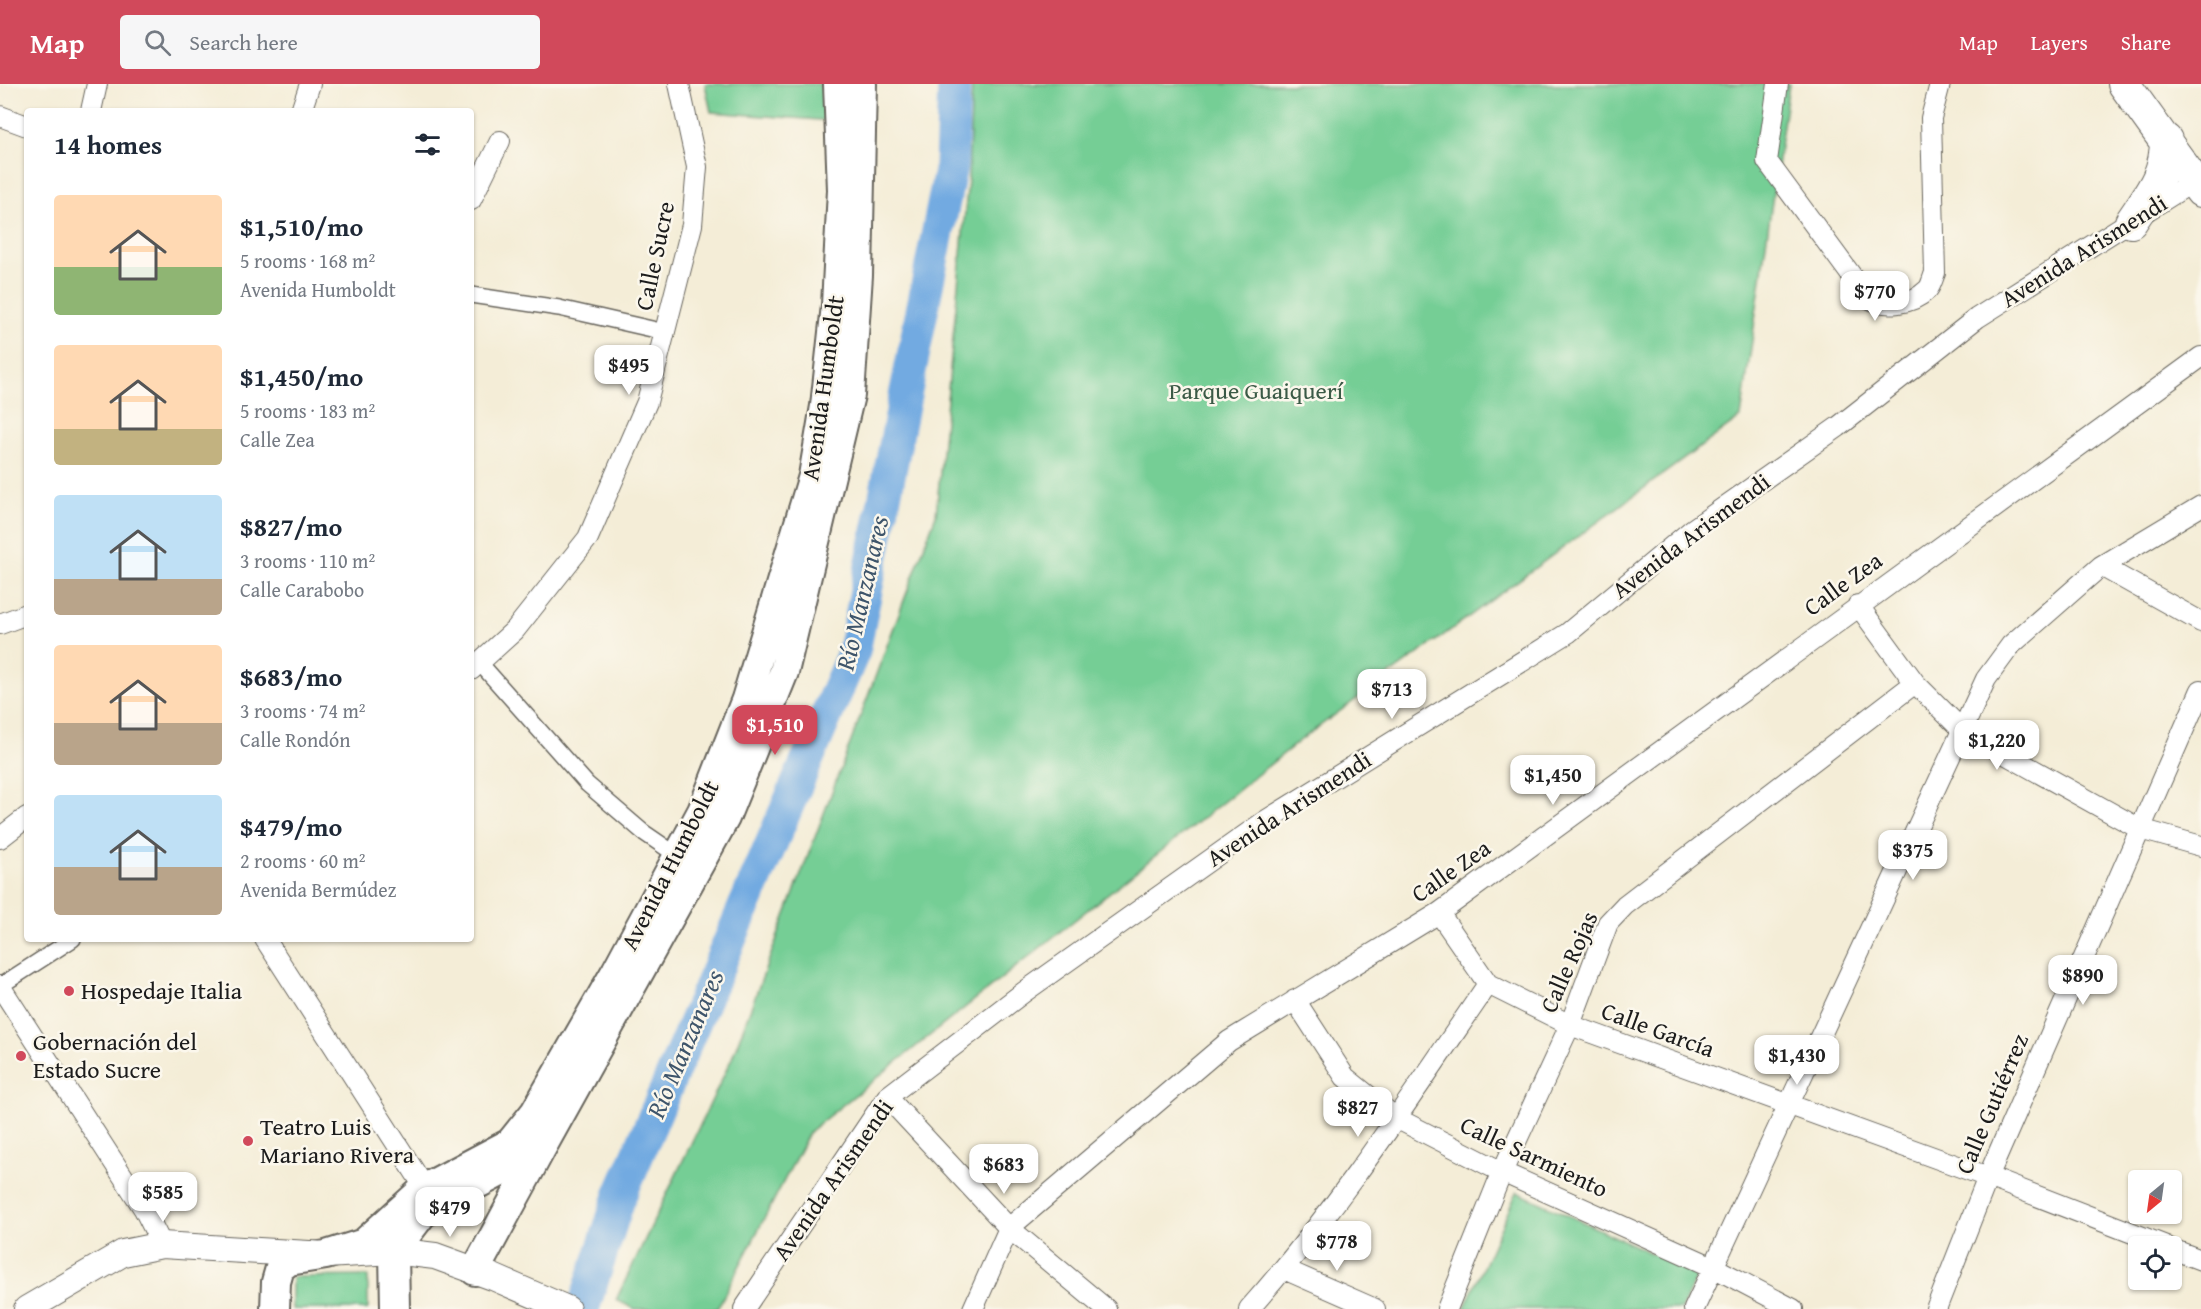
<!DOCTYPE html>
<html lang="en">
<head>
<meta charset="utf-8">
<style>
  body { margin:0; font-family:"Gentium Book Plus",serif; background:#f6f6f7; color:#1f2937; height:100vh; display:flex; flex-direction:column; font-size:22px; white-space:nowrap }
  * { box-sizing:border-box; margin:0 }
  p { font-size:20px; color:#747a83 }
  .icon { flex:none; width:33px; height:33px; fill:none; stroke:currentColor; stroke-width:2; stroke-linecap:round; stroke-linejoin:round }
  .map { position:relative; flex:1; overflow:hidden }
  .side { position:absolute; left:24px; top:24px; width:450px; height:834px; display:flex; flex-direction:column; background:#fff; border-radius:6px; box-shadow:0 2px 4px #0004 }
  .side>* { flex:none }
  .needle { width:39px; rotate:209deg }
  .fabs { position:absolute; left:2128px; top:1086px; display:grid; gap:12px }
  .fabs a { display:grid; place-items:center; width:54px; height:54px; border-radius:6px; background:#fff; box-shadow:0 2px 4px #0004; font-size:30px }
  .price { position:absolute; translate:-50% -51px; padding:0 14px; border-radius:12px; background:#fff; color:#222; font-size:20px; line-height:39px; filter:drop-shadow(0 2px 3px #0008) }
  .price::after { content:''; position:absolute; left:50%; top:36px; width:18px; height:14px; margin-left:-9px; background:inherit; clip-path:polygon(0 0,100% 0,50% 100%) }
  .price.on { background:#d1495b; color:#fff }
  ul { padding:0; list-style:none }
  li { display:flex; align-items:center; gap:18px; height:150px; padding:0 30px }
  li span { display:grid; place-items:center; flex:none; width:168px; height:120px; border-radius:6px; color:#555 }
  li>.icon { margin-inline-start:auto }
  span .icon { width:72px; height:72px; fill:#fffc; stroke-width:1 }
  li b { font-size:26px }
  h2 { display:flex; justify-content:space-between; align-items:center; height:72px; padding:0 30px; font-size:26px }
  header { display:flex; align-items:center; gap:36px; box-sizing:border-box; height:84px; padding:0 30px; background:#d1495b; color:#fff }
  header strong { font-size:28px }
  nav { display:flex; gap:33px; margin-inline-start:auto; font-size:21px }
  .search { width:420px; height:54px; background:#f6f6f7; display:flex; align-items:center; gap:15px; box-sizing:border-box; padding:0 21px; border-radius:6px; color:#747a83; font-size:22px }
  .map>svg:first-child { display:block }
</style>
</head>
<body>
<header>
<strong>Map</strong>
<div class="search"><svg class="icon" aria-label="search" viewBox="0 0 24 24"><circle cx="10" cy="10" r="6"/><path d="M15 15l6 6"/></svg>Search here</div>
<nav><a>Map</a><a>Layers</a><a>Share</a></nav>
</header>
<div class="map">
<svg width="2201" height="1225" viewBox="0 0 2201 1225">
  <rect width="100%" height="100%" fill="#fbf7ec"/>
  <filter id="ink" filterUnits="userSpaceOnUse"><feTurbulence type="fractalNoise" baseFrequency=".0167" numOctaves="2"/><feDisplacementMap in="SourceGraphic" scale="12" xChannelSelector="R" yChannelSelector="G"/><feConvolveMatrix kernelMatrix="1 2 1 2 8 2 1 2 1" color-interpolation-filters="sRGB"/></filter>
  <filter id="wash" filterUnits="userSpaceOnUse"><feTurbulence type="fractalNoise" baseFrequency=".008" numOctaves="4" result="noise"/><feDisplacementMap in="SourceGraphic" scale="24" xChannelSelector="R" yChannelSelector="G"/><feGaussianBlur stdDeviation="1.35" result="paint"/><feColorMatrix in="noise" values="0 0 0 0 0 0 0 0 0 0 0 0 0 0 0 0 0 1.4 0 .05"/><feComposite in="paint" operator="in"/></filter>
  <g filter="url(#wash)">
    <rect width="100%" height="100%" fill="#f4edd7"/>
    <path fill="#74ce95" stroke="#487558" stroke-width="1.5" d="M 705,0 L 834,0 L 832,37 L 711,28 Z
      M 972,0 L 1789,0 L 1741,333 L 1302,655 L 810,1047 L 717,1225 L 635,1225 L 616,1216 L 732,974 L 936,431 L 968,96 Z
      M 1517,1108 L 1697,1190 L 1682,1225 L 1464,1225 Z
      M 368,1192 L 368,1225 L 292,1225 L 292,1193 Z"/>
    <g fill="none" stroke-linecap="round" stroke-linejoin="round">
      <path stroke="#72aae1" stroke-width="33" d="M 583,1225 L 620,1112 L 854,567 L 951,82 L 954,0"/>
    </g>
  </g>
  <g filter="url(#ink)">
    <g fill="none" stroke-linecap="round" stroke-linejoin="round">
      <g stroke="#68655d" stroke-width="18">
        <path id="pedestrian" d="M 471,211 L 559,224 L 665,248
          M 479,578 L 587,700 L 643,748 L 678,772
          M 0,902 L 73,855"/>
      </g>
      <g stroke="#68655d" stroke-width="22">
        <path id="minor" d="M 1778,0 L 1767,77 L 1868,214 C 1885,223 1912,221 1927,206 C 1931,203 1933,193 1935,189 L 1931,34 L 1940,0
          M 91,27 L 97,0
          M 301,27 L 310,0
          M 0,32 L 27,42
          M 471,116 L 500,57
          M 2101,482 L 2201,538
          M 1858,521 L 1915,599 L 1962,646 L 2140,745 L 2201,762
          M 0,540 L 27,530
          M 471,586 L 515,546 L 588,454 L 647,318 L 692,141 L 697,83 L 679,0
          M 0,754 L 27,733
          M 1439,829 L 1488,900 L 1570,941 L 1988,1093 L 2166,1162
          M 265,855 L 425,1104
          M 0,902 L 144,1125 L 162,1161
          M 1295,916 L 1345,993 L 1396,1034 L 1502,1088 L 1713,1183 L 1793,1225
          M 887,1013 L 1009,1144 L 1106,1225
          M 2172,1165 L 2201,1176
          M 1284,1185 L 1375,1225
          M 744,1225 L 887,1013 L 1024,908 L 1265,737 L 1568,549 L 1693,445 L 1838,343 L 1977,234 L 2194,97
          M 973,1225 L 1009,1144 L 1229,957 L 1439,829 L 2201,273
          M 1249,1225 C 1338,1125 1412,1011 1488,900
          M 1447,1225 L 1502,1088 L 1570,941 L 1608,839 L 1625,821 L 1915,599
          M 1694,1225 L 1986,595 L 2011,561 L 2101,482 L 2201,422
          M 1936,1225 L 1988,1093 L 2201,606"/>
      </g>
      <g stroke="#68655d" stroke-width="28">
        <path id="tertiary" d="M 27,1225 L 123,1169 L 162,1161 L 326,1171 L 394,1167 L 435,1172 L 493,1193 L 567,1225"/>
      </g>
      <g stroke="#68655d" stroke-width="32">
        <path id="secondary" d="M 475,1187 L 540,1067
          M 275,1225 L 276,1198 L 280,1184 L 289,1177 L 326,1171 L 364,1159 L 425,1104 L 510,1059 L 535,1028 L 616,887 L 702,727 L 746,615 L 813,392 L 825,322 L 836,221 L 842,106 L 838,0
          M 395,1225 L 394,1167 L 423,1129 L 540,1067 L 725,734 L 784,588 L 850,311 L 858,191 L 862,0"/>
      </g>
      <g stroke="#68655d" stroke-width="34">
        <path id="primary" d="M 2124,0 L 2201,107
          M 2131,138 C 2150,109 2166,92 2166,56"/>
      </g>
      <use href="#pedestrian" stroke="#fff" stroke-width="15"/>
      <use href="#minor" stroke="#fff" stroke-width="20"/>
      <use href="#tertiary" stroke="#fff" stroke-width="26"/>
      <use href="#secondary" stroke="#fff" stroke-width="28"/>
      <use href="#primary" stroke="#fff" stroke-width="32"/>
    </g>
  </g>
  <g fill="#d1495b" stroke="#fbf7ec" stroke-width="2">
    <circle cx="69" cy="907" r="6"/>
    <circle cx="21" cy="972" r="6"/>
    <circle cx="248" cy="1057" r="6"/>
  </g>
  <g text-anchor="middle" stroke-width="5" stroke-linejoin="round" paint-order="stroke">
    <g font-size="24" fill="#1c1c1c" stroke="#fbf7ec">
      <text transform="translate(2084 167) rotate(-32)" y="8">Avenida Arismendi</text>
      <text transform="translate(655 172) rotate(-78)" y="8">Calle Sucre</text>
      <text transform="translate(823 304) rotate(-82)" y="8">Avenida Humboldt</text>
      <text transform="translate(1691 452) rotate(-37)" y="8">Avenida Arismendi</text>
      <text transform="translate(1843 500) rotate(-36)" y="8">Calle Zea</text>
      <text transform="translate(1289 725) rotate(-33)" y="8">Avenida Arismendi</text>
      <text transform="translate(670 781) rotate(-63)" y="8">Avenida Humboldt</text>
      <text transform="translate(1451 787) rotate(-35)" y="8">Calle Zea</text>
      <text transform="translate(1569 878) rotate(-66)" y="8">Calle Rojas</text>
      <text transform="translate(1658 946) rotate(20)" y="8">Calle García</text>
      <text transform="translate(1992 1020) rotate(-67)" y="8">Calle Gutiérrez</text>
      <text transform="translate(1534 1073) rotate(25)" y="8">Calle Sarmiento</text>
      <text transform="translate(833 1096) rotate(-55)" y="8">Avenida Arismendi</text>
    </g>
    <g font-size="24" fill="#3b5a46" stroke="#fbf7ec">
      <text x="1256" y="315">Parque Guaiquerí</text>
    </g>
    <g font-size="24" fill="#1c1c1c" stroke="#fbf7ec" text-anchor="start">
      <text x="81" y="915">Hospedaje Italia</text>
      <text x="33" y="966">Gobernación del<tspan x="33" dy="28">Estado Sucre</tspan></text>
      <text x="260" y="1051">Teatro Luis<tspan x="260" dy="28">Mariano Rivera</tspan></text>
    </g>
    <g font-size="26" font-style="italic" fill="#3e556b" stroke="#fbf7ec">
      <text transform="translate(862 509) rotate(-77)" y="9">Río Manzanares</text>
      <text transform="translate(685 960) rotate(-67)" y="9">Río Manzanares</text>
    </g>
  </g>
</svg>
<div class="fabs">
<a><svg class="needle" viewBox="-14 -14 28 28"><path d="M0-13l5 13h-10z" fill="#e53935"/><path d="M0 13l5-13h-10z" fill="#747a83"/></svg></a>
<a><svg class="icon" aria-label="locate" viewBox="0 0 24 24"><circle cx="12" cy="12" r="6"/><path d="M12 2v4M12 18v4M2 12h4M18 12h4"/></svg></a>
</div>
<b class="price" style="left:1875px;top:238px">$770</b>
<b class="price" style="left:629px;top:312px">$495</b>
<b class="price" style="left:1392px;top:636px">$713</b>
<b class="price on" style="left:775px;top:672px">$1,510</b>
<b class="price" style="left:1997px;top:687px">$1,220</b>
<b class="price" style="left:1553px;top:722px">$1,450</b>
<b class="price" style="left:1913px;top:797px">$375</b>
<b class="price" style="left:2083px;top:922px">$890</b>
<b class="price" style="left:1797px;top:1002px">$1,430</b>
<b class="price" style="left:1358px;top:1054px">$827</b>
<b class="price" style="left:1004px;top:1111px">$683</b>
<b class="price" style="left:163px;top:1139px">$585</b>
<b class="price" style="left:450px;top:1154px">$479</b>
<b class="price" style="left:1337px;top:1188px">$778</b>
<section class="side">
<h2>14 homes<svg class="icon" aria-label="filters" viewBox="0 0 24 24"><path d="M4 7h16M4 17h16"/><circle cx="9" cy="7" r="2"/><circle cx="15" cy="17" r="2"/></svg></h2>
<ul>
<li><span style="background:linear-gradient(#ffd9b3 60%,#8fb573 0)"><svg class="icon" aria-label="home" viewBox="0 0 24 24"><path d="M3 11l9-7 9 7M6 9v11h12V9"/></svg></span><div><b>$1,510/mo</b><p>5 rooms · 168 m²</p><p>Avenida Humboldt</p></div></li>
<li><span style="background:linear-gradient(#ffd9b3 70%,#c2b280 0)"><svg class="icon" aria-label="home" viewBox="0 0 24 24"><path d="M3 11l9-7 9 7M6 9v11h12V9"/></svg></span><div><b>$1,450/mo</b><p>5 rooms · 183 m²</p><p>Calle Zea</p></div></li>
<li><span style="background:linear-gradient(#bfe0f5 70%,#b9a48a 0)"><svg class="icon" aria-label="home" viewBox="0 0 24 24"><path d="M3 11l9-7 9 7M6 9v11h12V9"/></svg></span><div><b>$827/mo</b><p>3 rooms · 110 m²</p><p>Calle Carabobo</p></div></li>
<li><span style="background:linear-gradient(#ffd9b3 65%,#b9a48a 0)"><svg class="icon" aria-label="home" viewBox="0 0 24 24"><path d="M3 11l9-7 9 7M6 9v11h12V9"/></svg></span><div><b>$683/mo</b><p>3 rooms · 74 m²</p><p>Calle Rondón</p></div></li>
<li><span style="background:linear-gradient(#bfe0f5 60%,#b9a48a 0)"><svg class="icon" aria-label="home" viewBox="0 0 24 24"><path d="M3 11l9-7 9 7M6 9v11h12V9"/></svg></span><div><b>$479/mo</b><p>2 rooms · 60 m²</p><p>Avenida Bermúdez</p></div></li>
</ul>
</section>
</div>
</body>
</html>
